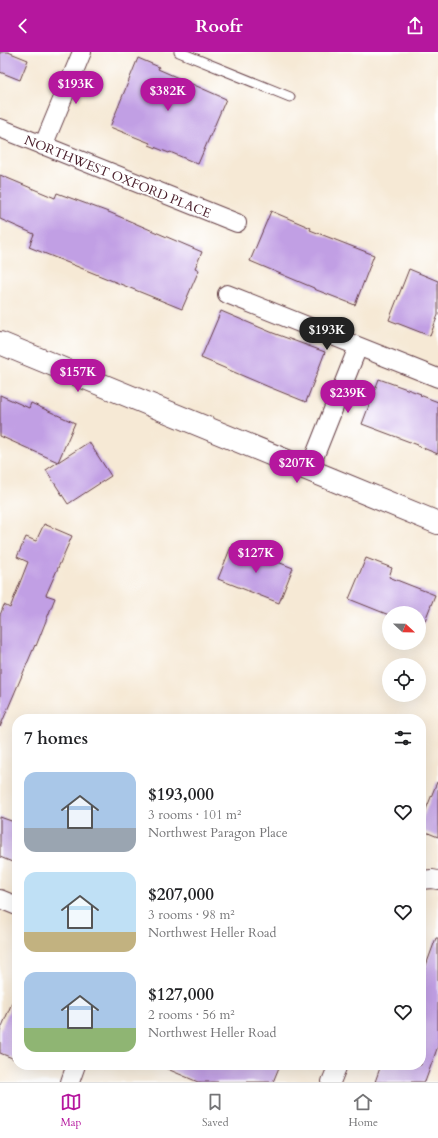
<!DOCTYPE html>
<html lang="en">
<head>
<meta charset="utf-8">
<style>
  body { margin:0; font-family:Cardo,serif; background:#f2f2f2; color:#202124; height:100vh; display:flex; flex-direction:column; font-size:15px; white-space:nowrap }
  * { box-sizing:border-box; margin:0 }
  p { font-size:13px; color:#757577 }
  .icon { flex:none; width:22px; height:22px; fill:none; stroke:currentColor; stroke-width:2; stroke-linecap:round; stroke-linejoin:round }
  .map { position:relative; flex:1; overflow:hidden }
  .sheet { position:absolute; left:12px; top:662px; width:414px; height:356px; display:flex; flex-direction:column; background:#fff; border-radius:16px; box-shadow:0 4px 16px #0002 }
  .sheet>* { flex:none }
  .needle { width:26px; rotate:112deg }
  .buttons { position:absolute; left:382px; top:554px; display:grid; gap:8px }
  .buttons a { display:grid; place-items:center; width:44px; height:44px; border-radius:50%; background:#fff; box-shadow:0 4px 16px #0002; font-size:20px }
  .price { position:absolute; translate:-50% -34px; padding:0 9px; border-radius:14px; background:#b5179e; color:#fff; font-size:13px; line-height:26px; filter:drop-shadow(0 1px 2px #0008) }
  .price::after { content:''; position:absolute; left:50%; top:24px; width:12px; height:9px; margin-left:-6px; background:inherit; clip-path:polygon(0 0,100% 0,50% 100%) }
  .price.on { background:#222; color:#fff }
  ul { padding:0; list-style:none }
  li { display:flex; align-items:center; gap:12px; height:100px; padding:0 12px }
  li span { display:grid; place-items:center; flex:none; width:112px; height:80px; border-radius:12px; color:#555 }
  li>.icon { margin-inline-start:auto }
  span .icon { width:48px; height:48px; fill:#fffc; stroke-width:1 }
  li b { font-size:17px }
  h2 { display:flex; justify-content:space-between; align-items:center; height:48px; padding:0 12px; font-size:17px }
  header { display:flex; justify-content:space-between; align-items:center; height:52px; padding:0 12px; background:#b5179e; color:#fff; font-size:18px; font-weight:800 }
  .tabs { display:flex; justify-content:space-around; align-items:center; height:56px; border-top:1px solid #e0e0e0; background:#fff; font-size:11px; color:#757577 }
  .tabs a { display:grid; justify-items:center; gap:2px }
  .tabs .on { color:#b5179e }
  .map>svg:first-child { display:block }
</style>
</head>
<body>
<header><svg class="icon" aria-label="back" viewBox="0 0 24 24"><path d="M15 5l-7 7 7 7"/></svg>Roofr<svg class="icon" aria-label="share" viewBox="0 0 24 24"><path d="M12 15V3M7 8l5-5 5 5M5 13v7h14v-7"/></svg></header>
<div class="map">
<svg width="438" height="1030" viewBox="0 0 438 1030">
  <rect width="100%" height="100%" fill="#fff"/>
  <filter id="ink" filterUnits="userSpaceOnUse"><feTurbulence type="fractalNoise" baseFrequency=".025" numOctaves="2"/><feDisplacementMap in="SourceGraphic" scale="8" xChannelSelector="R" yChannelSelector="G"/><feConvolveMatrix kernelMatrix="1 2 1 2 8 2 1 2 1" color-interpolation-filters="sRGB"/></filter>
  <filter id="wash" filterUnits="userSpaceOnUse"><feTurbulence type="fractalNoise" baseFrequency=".012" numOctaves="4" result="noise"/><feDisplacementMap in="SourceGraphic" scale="16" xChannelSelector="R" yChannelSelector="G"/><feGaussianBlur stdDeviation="0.9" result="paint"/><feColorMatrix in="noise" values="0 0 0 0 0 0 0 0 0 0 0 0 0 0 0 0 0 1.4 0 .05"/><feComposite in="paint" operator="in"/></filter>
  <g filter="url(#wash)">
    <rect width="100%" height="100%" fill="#f6e9d5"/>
    <g id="blocks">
      <path fill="#c19fe4" d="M 0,0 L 8,0 L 28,8 L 20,28 L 0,20 Z
        M 138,6 L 159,15 L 158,17 L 226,47 L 198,112 L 170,100 L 169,101 L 149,93 L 150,91 L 110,75 Z
        M 0,123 L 55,146 L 57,141 L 111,161 L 202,200 L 195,216 L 199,218 L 182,257 L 29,195 L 34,182 L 0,167 Z
        M 271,159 L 311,176 L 310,178 L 374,203 L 355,253 L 314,237 L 314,236 L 250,209 Z
        M 409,217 L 438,229 L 438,263 L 430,284 L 389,268 Z
        M 221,259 L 273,281 L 325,300 L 306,350 L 269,335 L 201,306 Z
        M 379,327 L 421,342 L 420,343 L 438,350 L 438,402 L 418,394 L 418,393 L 362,372 Z
        M 0,343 L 29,356 L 31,351 L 75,371 L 58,410 L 89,390 L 111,424 L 68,452 L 46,418 L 58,410 L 0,384 Z
        M 44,472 L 72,484 L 46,543 L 55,546 L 36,594 L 35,593 L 0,675 L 0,563 L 4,553 L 10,556 L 28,510 L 17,505 L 26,485 L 36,489 Z
        M 232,492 L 293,516 L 279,551 L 218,527 Z
        M 366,506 L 392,516 L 389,525 L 435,543 L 422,576 L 419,575 L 419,561 L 389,561 L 389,563 L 349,547 Z
        M 437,730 L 438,730 L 438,785 L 421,778 L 421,770 Z
        M 0,765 L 17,771 L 17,812 L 0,805 Z
        M 436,886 L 438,886 L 438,994 L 425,1030 L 375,1030 L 381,1013 L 421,1013 L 421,927 Z
        M 17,939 L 17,1008 L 0,1001 L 0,979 Z
        M 158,1013 L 280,1013 L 273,1030 L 198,1030 Z"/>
    </g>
  </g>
  <g filter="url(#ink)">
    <use href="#blocks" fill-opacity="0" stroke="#643d44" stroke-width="1"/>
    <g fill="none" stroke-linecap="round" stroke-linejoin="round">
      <g stroke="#643d44" stroke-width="11">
        <path id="lane" d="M 179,0 L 290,45"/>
      </g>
      <g stroke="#643d44" stroke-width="20">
        <path id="street" d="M 0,76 L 237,171
          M 43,94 L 82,0
          M 227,242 L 438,326
          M 309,418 L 358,295
          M 421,828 L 432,827 L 438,828
          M 0,847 L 17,854
          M 70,1030 L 76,1013
          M 331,1030 L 338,1013"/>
      </g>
      <g stroke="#643d44" stroke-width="24">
        <path id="secondary" d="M 0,291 L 438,471"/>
      </g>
      <use href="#lane" stroke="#fff" stroke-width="9"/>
      <use href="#street" stroke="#fff" stroke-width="18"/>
      <use href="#secondary" stroke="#fff" stroke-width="22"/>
    </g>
  </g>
  <g text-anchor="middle" stroke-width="3.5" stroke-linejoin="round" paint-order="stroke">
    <g font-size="13" fill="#4a1f2b" stroke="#fff">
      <text transform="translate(118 124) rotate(22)" y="5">NORTHWEST OXFORD PLACE</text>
    </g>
  </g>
</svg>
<div class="buttons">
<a><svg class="needle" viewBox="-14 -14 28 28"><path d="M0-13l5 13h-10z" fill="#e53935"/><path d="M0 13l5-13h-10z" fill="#757577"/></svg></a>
<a><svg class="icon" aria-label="locate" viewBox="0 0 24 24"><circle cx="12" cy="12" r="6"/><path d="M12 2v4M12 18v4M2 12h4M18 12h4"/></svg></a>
</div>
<b class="price" style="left:76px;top:53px">$193K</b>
<b class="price" style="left:168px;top:60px">$382K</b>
<b class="price on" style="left:327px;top:299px">$193K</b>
<b class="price" style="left:78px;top:341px">$157K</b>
<b class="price" style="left:348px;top:362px">$239K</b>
<b class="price" style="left:297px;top:432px">$207K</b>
<b class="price" style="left:256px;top:522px">$127K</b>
<section class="sheet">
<h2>7 homes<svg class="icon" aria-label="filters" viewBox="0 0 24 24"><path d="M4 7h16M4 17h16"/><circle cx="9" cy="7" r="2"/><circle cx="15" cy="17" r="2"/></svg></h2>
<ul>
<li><span style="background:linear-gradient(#a9c7e8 70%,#9aa5b1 0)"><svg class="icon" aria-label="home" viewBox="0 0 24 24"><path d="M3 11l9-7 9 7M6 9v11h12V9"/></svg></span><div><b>$193,000</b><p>3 rooms · 101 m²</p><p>Northwest Paragon Place</p></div><svg class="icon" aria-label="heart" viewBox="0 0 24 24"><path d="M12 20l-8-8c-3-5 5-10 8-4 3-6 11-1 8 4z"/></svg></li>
<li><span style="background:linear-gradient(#bfe0f5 75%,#c2b280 0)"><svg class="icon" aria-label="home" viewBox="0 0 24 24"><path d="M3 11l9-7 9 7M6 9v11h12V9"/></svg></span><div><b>$207,000</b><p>3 rooms · 98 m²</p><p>Northwest Heller Road</p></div><svg class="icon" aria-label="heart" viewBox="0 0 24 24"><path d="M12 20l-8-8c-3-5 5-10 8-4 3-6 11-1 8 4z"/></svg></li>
<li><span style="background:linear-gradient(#a9c7e8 70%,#8fb573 0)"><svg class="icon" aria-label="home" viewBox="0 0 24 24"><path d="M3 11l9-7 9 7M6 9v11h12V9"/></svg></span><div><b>$127,000</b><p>2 rooms · 56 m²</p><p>Northwest Heller Road</p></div><svg class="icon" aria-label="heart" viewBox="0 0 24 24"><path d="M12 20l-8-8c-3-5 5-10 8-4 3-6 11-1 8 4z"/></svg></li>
</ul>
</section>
</div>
<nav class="tabs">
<a class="on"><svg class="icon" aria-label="map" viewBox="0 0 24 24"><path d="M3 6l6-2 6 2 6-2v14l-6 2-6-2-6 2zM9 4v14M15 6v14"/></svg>Map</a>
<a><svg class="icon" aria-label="saved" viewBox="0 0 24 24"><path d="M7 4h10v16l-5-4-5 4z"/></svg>Saved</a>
<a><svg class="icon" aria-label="home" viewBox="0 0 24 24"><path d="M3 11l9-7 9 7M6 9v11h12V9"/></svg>Home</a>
</nav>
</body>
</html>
